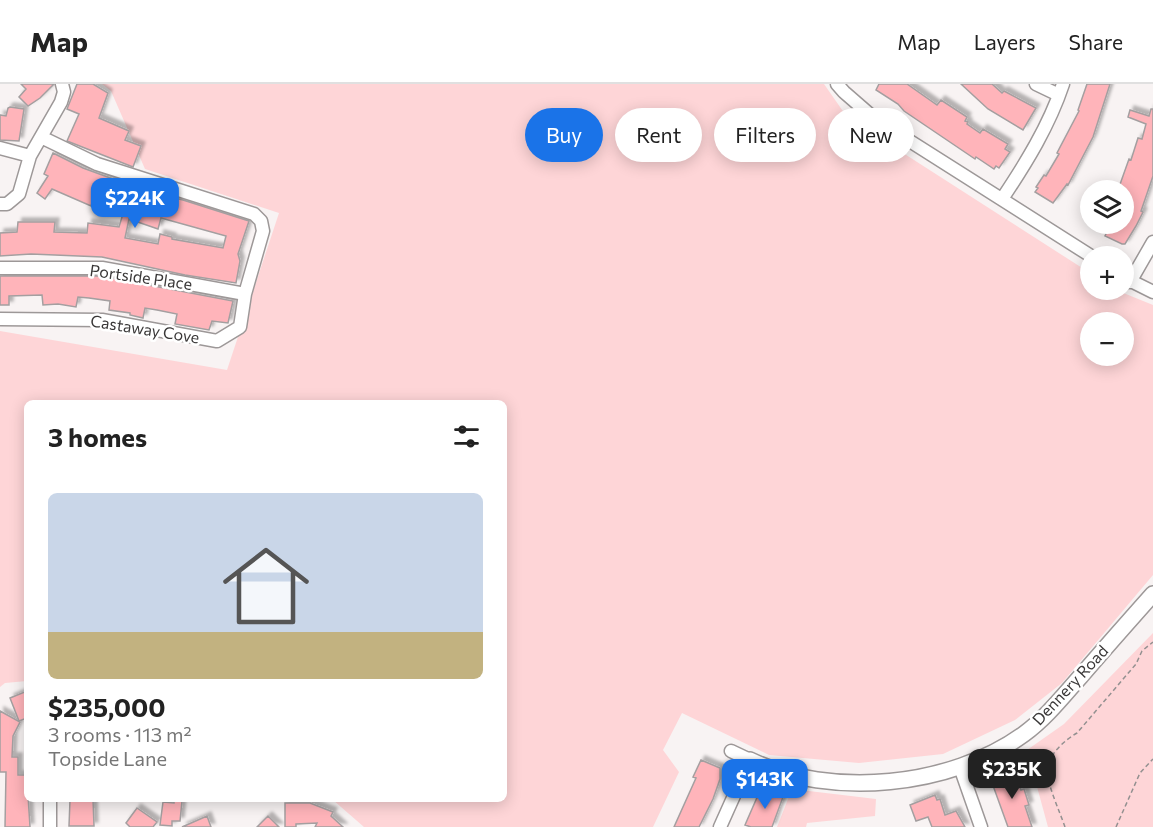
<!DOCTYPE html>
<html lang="en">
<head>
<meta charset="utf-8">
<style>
  body { margin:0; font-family:Commissioner,sans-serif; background:#f2f2f2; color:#222; height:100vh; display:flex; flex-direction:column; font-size:22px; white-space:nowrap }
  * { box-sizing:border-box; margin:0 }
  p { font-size:20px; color:#767676 }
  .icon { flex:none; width:33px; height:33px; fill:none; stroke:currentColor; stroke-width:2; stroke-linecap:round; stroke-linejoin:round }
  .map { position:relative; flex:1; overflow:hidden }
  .panel { position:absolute; left:24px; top:316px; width:483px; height:402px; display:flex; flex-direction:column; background:#fff; border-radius:9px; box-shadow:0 3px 15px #0003 }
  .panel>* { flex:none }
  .banner { position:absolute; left:525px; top:24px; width:537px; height:54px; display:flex; gap:12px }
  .tools { position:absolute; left:1080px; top:96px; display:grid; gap:12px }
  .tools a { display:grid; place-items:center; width:54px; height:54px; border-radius:50%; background:#fff; box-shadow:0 3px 15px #0003; font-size:30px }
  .price { position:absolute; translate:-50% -51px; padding:0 14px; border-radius:12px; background:#1a73e8; color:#fff; font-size:20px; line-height:39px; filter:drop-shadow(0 2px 3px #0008) }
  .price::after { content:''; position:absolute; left:50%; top:36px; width:18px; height:14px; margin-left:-9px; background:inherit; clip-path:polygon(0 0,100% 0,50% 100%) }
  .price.on { background:#222; color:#fff }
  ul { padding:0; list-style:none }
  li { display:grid; align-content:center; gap:12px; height:318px; padding:0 24px }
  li+li { border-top:2px solid #e0e0e0 }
  li span { display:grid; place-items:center; height:186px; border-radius:9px; color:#555 }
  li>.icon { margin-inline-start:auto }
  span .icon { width:108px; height:108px; fill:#fffc; stroke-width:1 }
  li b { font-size:26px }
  h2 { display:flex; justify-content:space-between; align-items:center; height:72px; padding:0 24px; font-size:26px }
  .pill { padding:0 21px; border-radius:27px; background:#fff; box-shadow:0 3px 15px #0003; font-size:21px; line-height:54px }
  .pill.on { background:#1a73e8; color:#fff }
  header { display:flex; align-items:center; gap:36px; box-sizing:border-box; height:84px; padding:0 30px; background:#fff; border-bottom:2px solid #e0e0e0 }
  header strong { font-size:28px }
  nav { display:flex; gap:33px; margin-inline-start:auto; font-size:21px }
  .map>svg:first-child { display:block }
</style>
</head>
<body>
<header>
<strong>Map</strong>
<nav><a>Map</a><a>Layers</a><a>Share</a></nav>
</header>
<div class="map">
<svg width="1153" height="743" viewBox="0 0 1153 743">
  <defs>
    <filter id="shadow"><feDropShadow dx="4" dy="-4" stdDeviation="1.5" flood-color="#0004"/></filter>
  </defs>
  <rect width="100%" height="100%" fill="#f8f3f3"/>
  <path fill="#fed5d7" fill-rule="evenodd" d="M 102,0 L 824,0 L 847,33 L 1090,189 L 1090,206 L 1116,206 L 1153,221 L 1153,491 L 1062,599 L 1015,636 L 943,670 L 859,679 L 769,671 L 682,629 L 663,666 L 679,688 L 653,743 L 364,743 L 333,716 L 504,716 L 504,320 L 27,320 L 27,597 L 5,599 L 0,603 L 0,247 L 227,286 L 279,129 L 145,85 L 111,7 ZM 1090,238 L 1124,238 L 1124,272 L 1090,272 Z
    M 1153,549 L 1153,743 L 1048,743 L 1027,666 L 1064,640 Z
    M 792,705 L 876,715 L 875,732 L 807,739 L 806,743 L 777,743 Z"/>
  <path fill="#ffb4ba" stroke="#a49fa0" stroke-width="1.5" fill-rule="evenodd" filter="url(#shadow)" d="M 21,0 L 54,0 L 40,14 L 28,22 L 19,13 L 26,5 Z
    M 77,0 L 93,0 L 108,9 L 99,34 L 129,47 L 125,56 L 141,62 L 133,83 L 67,57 L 79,30 L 67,25 Z
    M 879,0 L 907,0 L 937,21 L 941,16 L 967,33 L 965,37 L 968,38 L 967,40 L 980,49 L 983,45 L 1008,60 L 1005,65 L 1010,68 L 999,84 L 996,82 L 994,85 L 976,73 L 975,75 L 904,27 L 898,20 L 876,6 Z
    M 961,0 L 992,0 L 1002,9 L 1004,7 L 1036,24 L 1023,46 L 988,25 Z
    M 1087,0 L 1110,0 L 1093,53 L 1068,101 L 1067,100 L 1053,119 L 1035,108 L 1038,104 L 1036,103 L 1044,91 L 1046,92 L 1059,70 L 1057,69 L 1079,27 L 1078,26 Z
    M 10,23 L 24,25 L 19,57 L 0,56 L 0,31 L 6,32 L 8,24 Z
    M 1151,25 L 1153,25 L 1153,92 L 1141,127 L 1143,128 L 1136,142 L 1125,160 L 1122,160 L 1105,152 L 1111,140 L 1124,140 L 1124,106 L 1118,106 L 1129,75 L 1131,76 L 1138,54 L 1142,55 L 1146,40 L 1128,33 L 1130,26 L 1149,32 Z
    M 53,69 L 83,84 L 146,107 L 183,116 L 249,137 L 238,170 L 240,177 L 236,199 L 185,191 L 102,173 L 31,170 L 0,172 L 0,149 L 17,148 L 18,138 L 55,138 L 54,148 L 87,149 L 88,139 L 119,143 L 125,123 L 94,112 L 91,122 L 52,105 L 45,115 L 37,109 L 48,92 L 44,90 ZM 161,134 L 226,152 L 223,164 L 172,155 L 172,153 L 160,150 L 158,160 L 125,154 L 129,135 L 158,145 Z
    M 0,192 L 101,192 L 233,217 L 228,239 L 212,237 L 209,246 L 175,240 L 177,230 L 157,226 L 145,224 L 143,234 L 130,231 L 130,229 L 109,226 L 110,217 L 89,214 L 78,213 L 76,223 L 58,220 L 43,221 L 42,211 L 9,212 L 9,221 L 0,221 Z
    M 27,607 L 27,634 L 19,637 L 10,614 Z
    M 0,627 L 20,638 L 13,652 L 12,673 L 18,673 L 18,691 L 25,691 L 25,695 L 27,695 L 30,743 L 5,743 L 6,688 L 0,688 Z
    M 701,676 L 720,684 L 720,695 L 713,715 L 699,743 L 674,743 L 696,694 L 693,693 Z
    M 1012,685 L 1021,706 L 1024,705 L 1029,721 L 1025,722 L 1032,743 L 1008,743 L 991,696 L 994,695 L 993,692 Z
    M 764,705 L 783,713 L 772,743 L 751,743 L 745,741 L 759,709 L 762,710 Z
    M 935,711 L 937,716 L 940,715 L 945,731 L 956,727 L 965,743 L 932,743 L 928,733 L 916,737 L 910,721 Z
    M 70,716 L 93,716 L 94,742 L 69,742 Z
    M 174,716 L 182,717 L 180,737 L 172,737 L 172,742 L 160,741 L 163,718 L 174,719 Z
    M 285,719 L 310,719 L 333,728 L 331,732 L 343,743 L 315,743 L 317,739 L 296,740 L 296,743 L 285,743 Z
    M 137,724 L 157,738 L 153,743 L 130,743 L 126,739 Z
    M 207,732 L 211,743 L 182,743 Z
    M 268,732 L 279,743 L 257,743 Z"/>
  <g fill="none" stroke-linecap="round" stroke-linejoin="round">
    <g stroke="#9d9898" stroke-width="15">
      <path id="minor" d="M 837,0 L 844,8 L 875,35 L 1091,172
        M 1036,0 L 1059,11
        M 0,64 L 30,72
        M 1002,115 C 1026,79 1049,42 1063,0
        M 0,120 L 7,120 L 19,110 L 30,72 L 61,18 L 64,8 L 62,0
        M 0,184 L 102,184 L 245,210
        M 1125,194 L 1153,208
        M 1130,198 L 1153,158
        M 0,235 L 102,236 L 217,257 L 240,243 L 245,210 L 263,147 L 261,137 L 254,130 L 97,80 L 41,53
        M 960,683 L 981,743
        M 50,743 L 50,716
        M 720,743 L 750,676 L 731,667"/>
    </g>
    <g stroke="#9d9898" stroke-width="18">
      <path id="tertiary" d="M 750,676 C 831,715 951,703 1024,650 C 1046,634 1063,612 1081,592 C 1105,564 1129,537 1153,510"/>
    </g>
    <path stroke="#939090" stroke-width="1.5" stroke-dasharray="4.5 3" stroke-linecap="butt" d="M 1065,743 C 1061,731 1045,695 1047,684 C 1050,669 1065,656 1077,649 L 1136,580 L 1142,567 L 1153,558
      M 1116,743 L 1140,689 L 1153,675"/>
    <use href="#minor" stroke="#fff" stroke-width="12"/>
    <use href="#tertiary" stroke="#fff" stroke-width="15"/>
  </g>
  <g text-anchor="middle" stroke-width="5" stroke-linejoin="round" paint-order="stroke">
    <g font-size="16" fill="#393737" stroke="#fff">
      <text transform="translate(141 193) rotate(8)" y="6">Portside Place</text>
      <text transform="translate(145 245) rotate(9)" y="6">Castaway Cove</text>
      <text transform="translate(1070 601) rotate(-47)" y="6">Dennery Road</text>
    </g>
  </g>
</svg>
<div class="tools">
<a><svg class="icon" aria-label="layers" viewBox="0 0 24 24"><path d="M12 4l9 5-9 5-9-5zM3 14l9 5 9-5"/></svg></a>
<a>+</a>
<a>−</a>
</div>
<b class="price" style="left:135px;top:145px">$224K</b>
<b class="price on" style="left:1012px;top:716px">$235K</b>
<b class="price" style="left:765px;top:726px">$143K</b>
<div class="banner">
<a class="pill on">Buy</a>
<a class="pill">Rent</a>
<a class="pill">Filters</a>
<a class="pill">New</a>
</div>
<section class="panel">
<h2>3 homes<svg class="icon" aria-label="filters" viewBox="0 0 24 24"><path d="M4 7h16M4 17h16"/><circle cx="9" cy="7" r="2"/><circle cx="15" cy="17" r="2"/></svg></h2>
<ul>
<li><span style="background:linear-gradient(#c9d6e8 75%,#c2b280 0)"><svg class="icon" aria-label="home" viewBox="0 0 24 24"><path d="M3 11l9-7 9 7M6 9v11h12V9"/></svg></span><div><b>$235,000</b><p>3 rooms · 113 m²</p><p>Topside Lane</p></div></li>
</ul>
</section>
</div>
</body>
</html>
